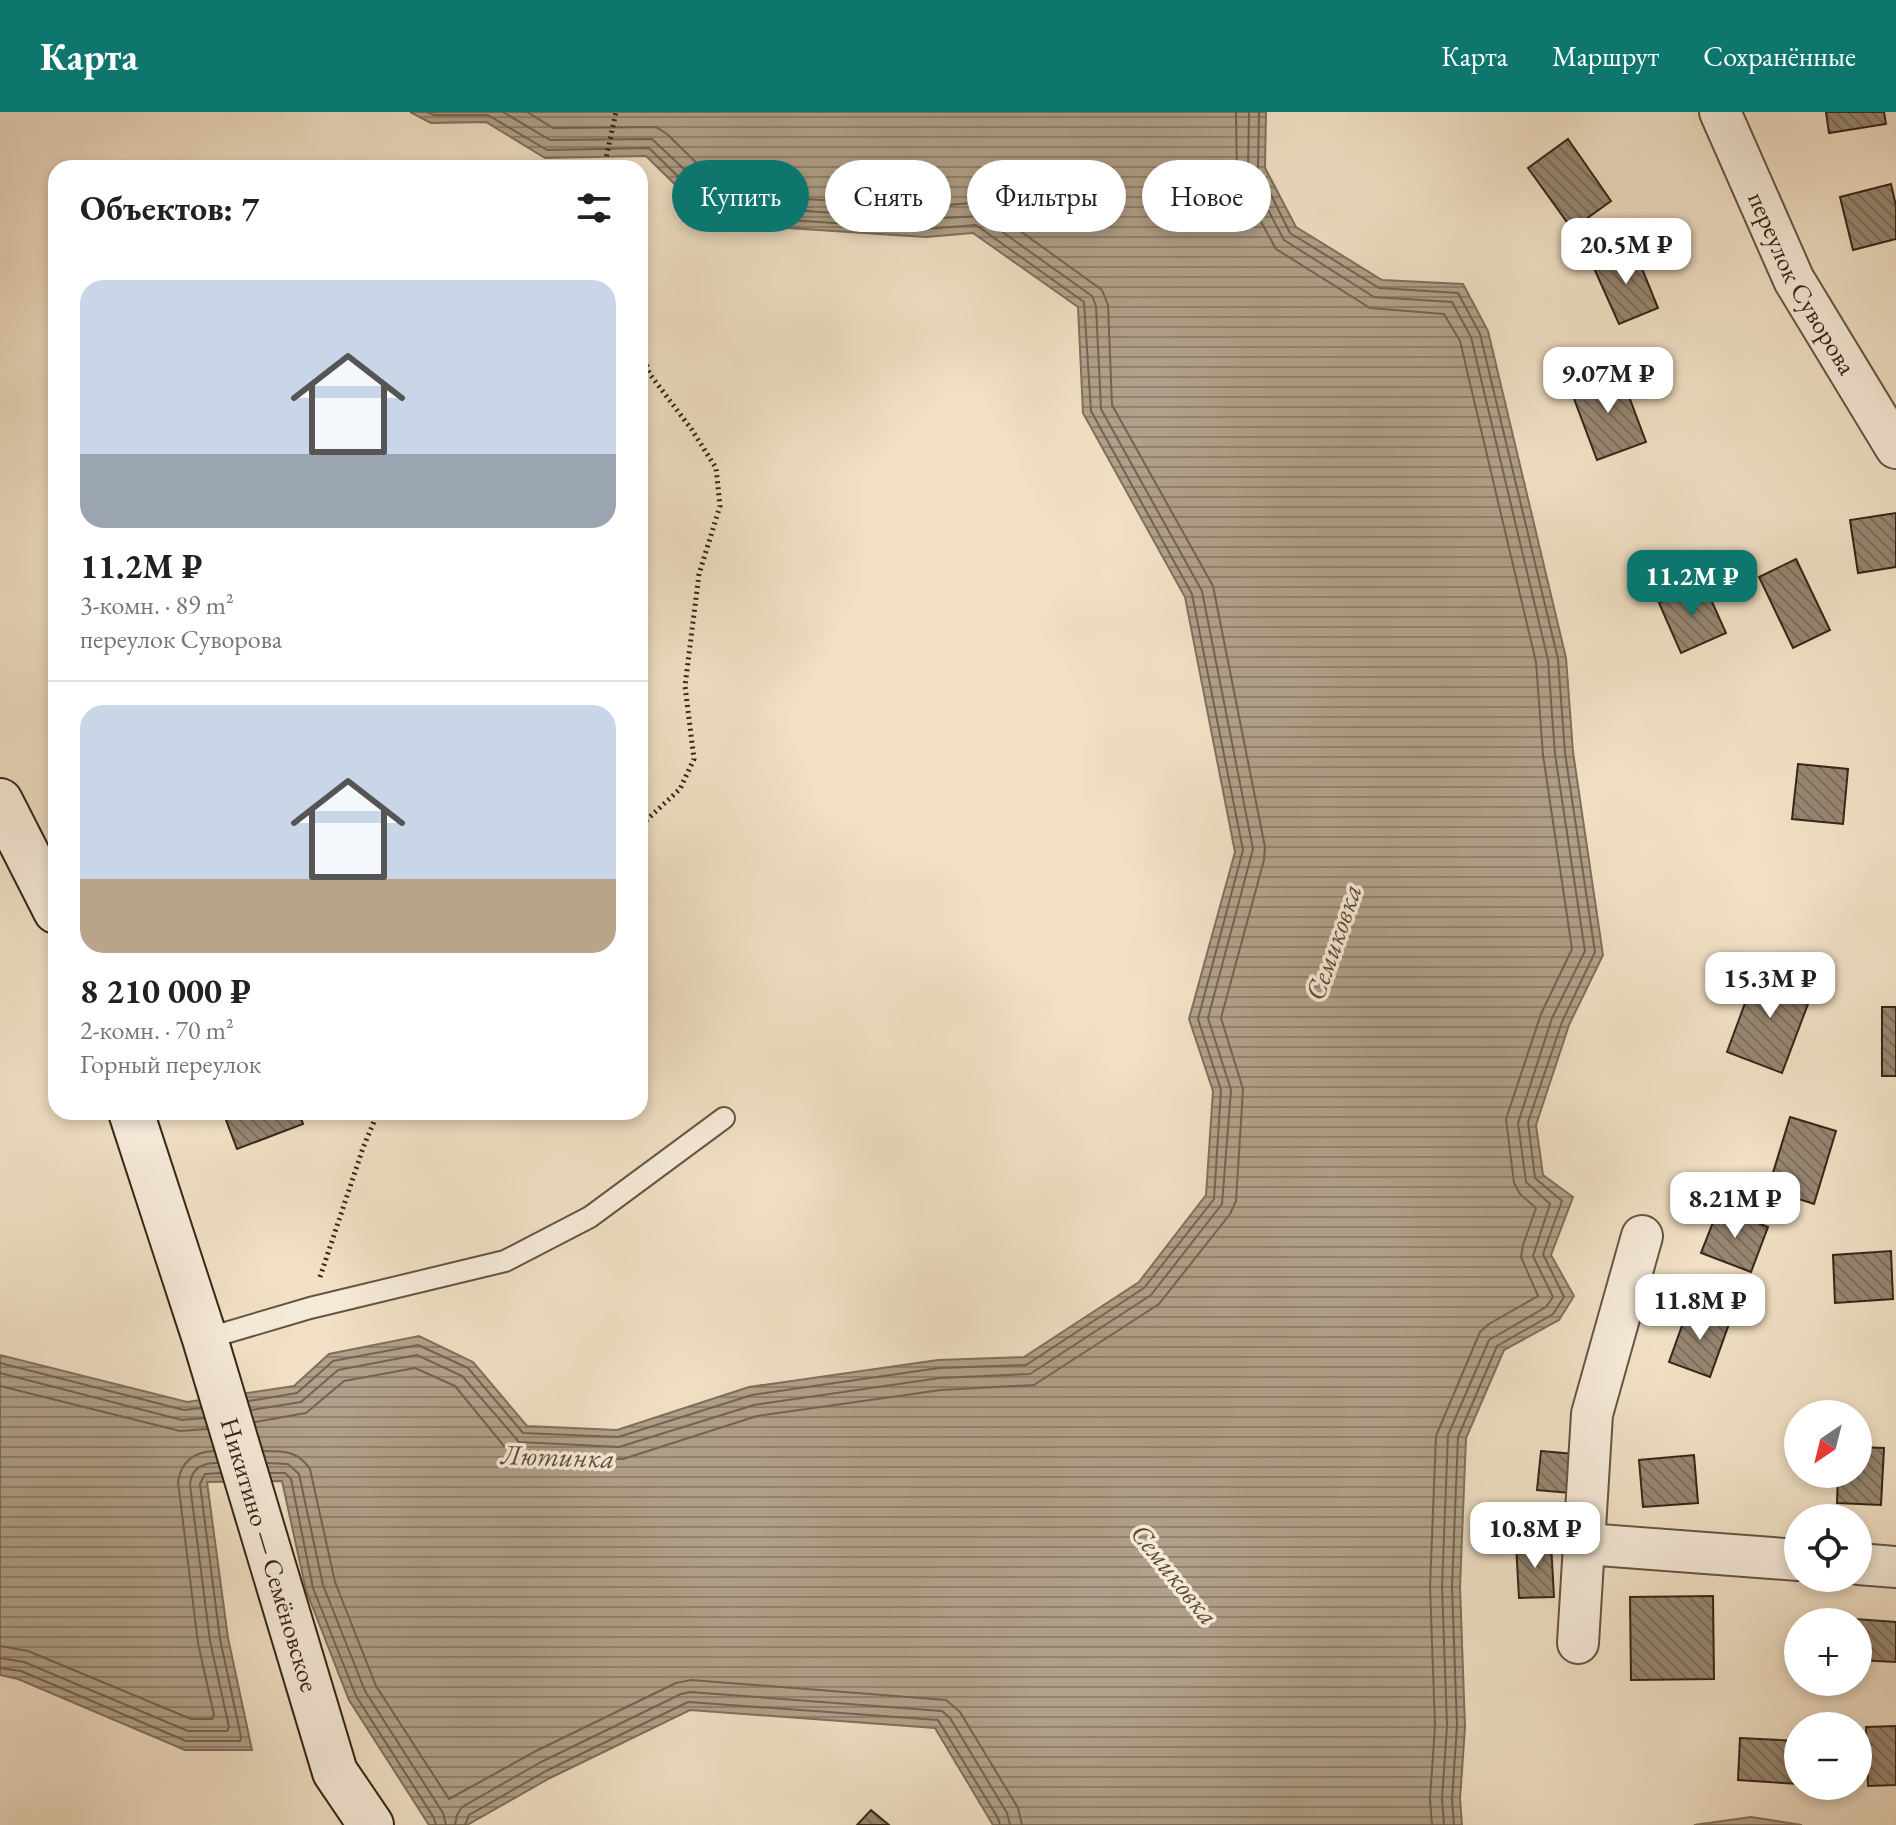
<!DOCTYPE html>
<html lang="ru">
<head>
<meta charset="utf-8">
<style>
  body { margin:0; font-family:"EB Garamond",serif; background:#f6f6f6; color:#202124; height:100vh; display:flex; flex-direction:column; font-size:30px; white-space:nowrap }
  * { box-sizing:border-box; margin:0 }
  p { font-size:26px; color:#757577 }
  .icon { flex:none; width:44px; height:44px; fill:none; stroke:currentColor; stroke-width:2; stroke-linecap:round; stroke-linejoin:round }
  .map { position:relative; flex:1; overflow:hidden }
  .details { position:absolute; left:48px; top:48px; width:600px; height:960px; display:flex; flex-direction:column; background:#fff; border-radius:24px; box-shadow:0 4px 12px #0003 }
  .details>* { flex:none }
  .guide { position:absolute; left:672px; top:48px; width:760px; height:72px; display:flex; gap:16px }
  .needle { width:52px; rotate:215deg }
  .controls { position:absolute; left:1784px; top:1288px; display:grid; gap:16px }
  .controls a { display:grid; place-items:center; width:88px; height:88px; border-radius:50%; background:#fff; box-shadow:0 4px 12px #0003; font-size:40px }
  .price { position:absolute; translate:-50% -68px; padding:0 18px; border-radius:16px; background:#fff; color:#222; font-size:26px; line-height:52px; filter:drop-shadow(0 2px 4px #0008) }
  .price::after { content:''; position:absolute; left:50%; top:48px; width:24px; height:18px; margin-left:-12px; background:inherit; clip-path:polygon(0 0,100% 0,50% 100%) }
  .price.on { background:#0f766e; color:#fff }
  ul { padding:0; list-style:none }
  li { display:grid; align-content:center; gap:16px; height:424px; padding:0 32px }
  li+li { border-top:2px solid #e0e0e0 }
  li span { display:grid; place-items:center; height:248px; border-radius:24px; color:#555 }
  li>.icon { margin-inline-start:auto }
  span .icon { width:144px; height:144px; fill:#fffc; stroke-width:1 }
  li b { font-size:34px }
  h2 { display:flex; justify-content:space-between; align-items:center; height:96px; padding:0 32px; font-size:34px }
  .tag { padding:0 28px; border-radius:36px; background:#fff; box-shadow:0 4px 12px #0003; font-size:28px; line-height:72px }
  .tag.on { background:#0f766e; color:#fff }
  header { display:flex; align-items:center; gap:48px; box-sizing:border-box; height:112px; padding:0 40px; background:#0f766e; color:#fff }
  header strong { font-size:38px }
  nav { display:flex; gap:44px; margin-inline-start:auto; font-size:28px }
  .map>svg:first-child { display:block }
</style>
</head>
<body>
<header>
<strong>Карта</strong>
<nav><a>Карта</a><a>Маршрут</a><a>Сохранённые</a></nav>
</header>
<div class="map">
<svg width="1896" height="1713" viewBox="0 0 1896 1713">
  <defs>
    <pattern id="water-rules" width="6" height="5" patternUnits="userSpaceOnUse" patternTransform="scale(2)"><rect width="6" height="5" fill="#b1a18a"/><path d="M0 2.5h6" fill="none" stroke="#918370"/></pattern>
    <pattern id="building-back-hatch" width="6" height="6" patternUnits="userSpaceOnUse" patternTransform="scale(2)"><rect width="6" height="6" fill="#978772"/><path d="M-1 5l2 2M0 0l6 6M5-1l2 2" fill="none" stroke="#7c6e5d"/></pattern>
  </defs>
  <rect width="100%" height="100%" fill="#f1e0c5"/>
  <filter id="stains"><feTurbulence type="fractalNoise" baseFrequency=".0025" numOctaves="4"/><feColorMatrix values="0 0 0 0 .2 0 0 0 0 .09 0 0 0 0 .02 0 0 0 .5 -.17"/></filter>
  <radialGradient id="worn" r=".72"><stop offset=".6" stop-color="#630" stop-opacity="0"/><stop offset="1" stop-color="#630" stop-opacity=".3"/></radialGradient>
  <path fill="url(#water-rules)" stroke="#7f705c" stroke-width="2" d="M 410,0 L 1266,0 L 1265,56 L 1296,115 L 1382,168 L 1463,172 L 1488,219 L 1566,546 L 1573,640 L 1603,843 L 1569,913 L 1536,1013 L 1543,1063 L 1573,1085 L 1551,1143 L 1574,1184 L 1559,1208 L 1504,1238 L 1466,1326 L 1460,1475 L 1465,1615 L 1460,1687 L 1462,1713 L 993,1713 L 935,1616 L 690,1598 L 550,1666 L 467,1713 L 429,1713 L 349,1588 L 306,1478 L 282,1369 L 207,1370 L 228,1526 L 252,1638 L 185,1638 L 18,1567 L 0,1563 L 0,1243 L 187,1290 L 294,1274 L 329,1242 L 419,1224 L 473,1250 L 527,1314 L 617,1318 L 749,1275 L 938,1248 L 1024,1245 L 1139,1170 L 1206,1083 L 1213,979 L 1189,907 L 1235,740 L 1185,485 L 1083,301 L 1078,195 L 973,121 L 926,125 L 772,115 L 694,91 L 646,44 L 545,46 L 486,10 L 431,11 Z
    M 1751,1705 L 1802,1713 L 1694,1713 Z"/>
  <g fill="none" stroke-linecap="round" stroke-linejoin="round">
    <path stroke="#736451" stroke-width="2" d="M 1236,0 L 1237,66 L 1276,137 L 1370,196 L 1444,202 L 1460,229 L 1536,550 L 1543,643 L 1572,837 L 1541,902 L 1506,1007 L 1514,1071 L 1520,1082 L 1536,1096 L 1523,1133 L 1521,1145 L 1538,1184 L 1489,1212 L 1480,1220 L 1436,1324 L 1430,1475 L 1435,1614 L 1430,1687 L 1432,1713
      M 1249,0 L 1248,60 L 1284,128 L 1374,185 L 1452,190 L 1471,225 L 1548,548 L 1555,642 L 1585,839 L 1552,906 L 1518,1011 L 1526,1070 L 1550,1092 L 1533,1144 L 1553,1185 L 1546,1195 L 1489,1228 L 1448,1323 L 1442,1475 L 1447,1614 L 1442,1687 L 1444,1713
      M 1259,0 L 1258,57 L 1290,121 L 1379,176 L 1458,181 L 1480,222 L 1558,547 L 1565,641 L 1595,840 L 1562,910 L 1528,1010 L 1535,1066 L 1562,1089 L 1543,1142 L 1564,1185 L 1553,1202 L 1497,1234 L 1458,1325 L 1452,1475 L 1457,1614 L 1452,1687 L 1454,1713
      M 0,1251 L 184,1298 L 201,1296
      M 0,1261 L 182,1308 L 204,1306
      M 0,1274 L 180,1319 L 207,1317
      M 249,1289 L 297,1281 L 333,1249 L 418,1233 L 468,1256 L 523,1321 L 618,1325 L 752,1283 L 939,1256 L 1026,1253 L 1144,1176 L 1214,1087 L 1221,978 L 1198,907 L 1243,738 L 1192,482 L 1091,299 L 1084,190 L 976,113 L 926,117 L 773,107 L 698,84 L 649,36 L 547,38 L 488,3 L 434,3 L 427,0
      M 251,1298 L 301,1290 L 338,1258 L 417,1243 L 462,1264 L 519,1330 L 619,1335 L 754,1293 L 940,1266 L 1030,1262 L 1151,1183 L 1222,1092 L 1231,978 L 1208,906 L 1253,737 L 1202,479 L 1101,297 L 1096,194 L 1092,184 L 980,104 L 925,107 L 775,97 L 703,75 L 652,27 L 550,28 L 503,0
      M 255,1310 L 306,1301 L 344,1269 L 415,1256 L 455,1274 L 504,1334 L 513,1341 L 525,1344 L 623,1347 L 757,1304 L 941,1278 L 1034,1273 L 1159,1192 L 1230,1102 L 1236,1089 L 1243,977 L 1221,906 L 1264,748 L 1265,735 L 1213,474 L 1112,293 L 1108,193 L 1102,178 L 984,93 L 971,91 L 925,95 L 777,85 L 710,64 L 667,22 L 656,15 L 553,16 L 527,0
      M 264,1339 C 284,1339 298,1339 310,1357 L 335,1470 L 376,1574 L 449,1687 L 536,1639 L 676,1571 L 691,1568 L 946,1588 L 960,1600 L 1018,1696 L 1022,1713
      M 267,1351 L 288,1352 L 299,1362 L 323,1473 L 365,1579 L 443,1701 L 446,1713
      M 270,1361 L 285,1361 L 291,1367 L 313,1476 L 356,1584 L 434,1706 L 436,1713
      M 0,1534 L 28,1539 L 191,1607 L 212,1607 L 214,1603 L 198,1531 L 178,1370 C 181,1350 193,1340 214,1339
      M 0,1546 L 24,1550 L 188,1619 L 227,1619 L 229,1615 L 210,1529 L 190,1373 C 191,1356 202,1351 217,1351
      M 0,1556 L 21,1559 L 186,1629 L 240,1629 L 241,1625 L 220,1527 L 200,1372 L 205,1362 L 220,1361
      M 455,1713 L 457,1703 L 462,1695 L 541,1650 L 681,1582 L 690,1580 L 942,1599 L 950,1606 L 1007,1701 L 1010,1713
      M 465,1713 L 469,1703 L 546,1659 L 688,1590 L 938,1608 L 998,1706 L 1000,1713"/>
  </g>
  <path fill="url(#building-back-hatch)" stroke="#352718" stroke-width="2" d="M 1826,0 L 1884,0 L 1886,12 L 1829,21 Z
    M 1568,27 L 1611,89 L 1572,117 L 1528,56 Z
    M 1891,72 L 1896,94 L 1896,127 L 1853,138 L 1840,85 Z
    M 1634,137 L 1658,196 L 1619,212 L 1593,154 Z
    M 1619,258 L 1646,330 L 1597,348 L 1570,276 Z
    M 1896,401 L 1896,455 L 1858,461 L 1850,408 Z
    M 1796,447 L 1830,518 L 1793,536 L 1759,465 Z
    M 1704,472 L 1726,521 L 1681,541 L 1659,491 Z
    M 1798,652 L 1848,657 L 1843,712 L 1792,707 Z
    M 1758,856 L 1814,876 L 1782,961 L 1727,940 Z
    M 1882,895 L 1896,895 L 1896,964 L 1882,964 Z
    M 223,1000 L 299,1000 L 303,1012 L 237,1037 Z
    M 1790,1005 L 1836,1019 L 1814,1092 L 1768,1077 Z
    M 1719,1095 L 1768,1115 L 1751,1160 L 1701,1141 Z
    M 1891,1139 L 1893,1187 L 1835,1191 L 1833,1143 Z
    M 1689,1194 L 1730,1209 L 1710,1265 L 1669,1250 Z
    M 1858,1335 L 1884,1336 L 1881,1393 L 1837,1391 L 1838,1362 L 1858,1362 Z
    M 1541,1339 L 1574,1342 L 1570,1381 L 1537,1378 Z
    M 1694,1343 L 1698,1391 L 1643,1395 L 1639,1348 Z
    M 1551,1431 L 1554,1485 L 1519,1486 L 1516,1432 Z
    M 1713,1484 L 1714,1567 L 1631,1568 L 1630,1485 Z
    M 1855,1507 L 1896,1510 L 1896,1550 L 1858,1548 L 1858,1510 L 1854,1510 Z
    M 1896,1614 L 1896,1673 L 1868,1674 L 1866,1615 Z
    M 1740,1626 L 1798,1629 L 1798,1672 L 1738,1668 Z
    M 871,1698 L 889,1713 L 857,1713 Z"/>
  <g fill="none" stroke-linecap="round" stroke-linejoin="round">
    <g stroke="#645543" stroke-width="24">
      <path id="service" d="M 205,1227 L 310,1196 L 505,1149 L 590,1105 L 724,1006"/>
    </g>
    <g stroke="#645543" stroke-width="44">
      <g id="minor">
        <path id="s1" d="M 1720,0 L 1794,168 L 1896,336"/>
        <path d="M 1586,1432 L 1798,1448"/>
        <path d="M 1858,1452 L 1896,1455"/>
        <path d="M 1578,1531 L 1592,1302 L 1642,1124"/>
      </g>
    </g>
    <g stroke="#352718" stroke-width="48">
      <g id="secondary">
        <path d="M 0,689 L 56,799"/>
        <path id="s2" d="M 131,1000 L 205,1227 L 335,1660 L 371,1713"/>
      </g>
    </g>
    <path stroke="#352718" stroke-width="5" stroke-dasharray="2 4" stroke-linecap="butt" d="M 604,56 L 616,0
      M 640,230 L 649,261 L 692,318 L 716,356 L 720,394 L 699,462 L 685,574 L 694,647 L 680,677 L 640,714
      M 320,1165 L 363,1036 L 378,1000"/>
    <use href="#service" stroke="#f6ebd9" stroke-width="20"/>
    <use href="#minor" stroke="#f6ebd9" stroke-width="40"/>
    <use href="#secondary" stroke="#f6ebd9" stroke-width="44"/>
  </g>
  <g text-anchor="middle" stroke-width="7" stroke-linejoin="round" paint-order="stroke">
    <g font-size="26" fill="#352718" stroke="#f6ebd9">
      <text dy="9" stroke="none"><textPath href="#s1" startOffset="190">переулок Суворова</textPath></text>
      <text dy="9" stroke="none"><textPath href="#s2" startOffset="464">Никитино — Семёновское</textPath></text>
    </g>
    <g font-size="28" font-style="italic" fill="#5a4c3a" stroke="#f6ebd9">
      <text transform="translate(1333 830) rotate(-71)" y="10">Семиковка</text>
      <text transform="translate(558 1344) rotate(2)" y="10">Лютинка</text>
      <text transform="translate(1175 1462) rotate(51)" y="10">Семиковка</text>
    </g>
  </g>
  <rect width="100%" height="100%" filter="url(#stains)"/>
  <rect width="100%" height="100%" fill="url(#worn)"/>
</svg>
<div class="controls">
<a><svg class="needle" viewBox="-14 -14 28 28"><path d="M0-13l5 13h-10z" fill="#e53935"/><path d="M0 13l5-13h-10z" fill="#757577"/></svg></a>
<a><svg class="icon" aria-label="locate" viewBox="0 0 24 24"><circle cx="12" cy="12" r="6"/><path d="M12 2v4M12 18v4M2 12h4M18 12h4"/></svg></a>
<a>+</a>
<a>−</a>
</div>
<b class="price" style="left:1626px;top:174px">20.5M ₽</b>
<b class="price" style="left:1608px;top:303px">9.07M ₽</b>
<b class="price on" style="left:1692px;top:506px">11.2M ₽</b>
<b class="price" style="left:1770px;top:908px">15.3M ₽</b>
<b class="price" style="left:1735px;top:1128px">8.21M ₽</b>
<b class="price" style="left:1700px;top:1230px">11.8M ₽</b>
<b class="price" style="left:1535px;top:1458px">10.8M ₽</b>
<div class="guide">
<a class="tag on">Купить</a>
<a class="tag">Снять</a>
<a class="tag">Фильтры</a>
<a class="tag">Новое</a>
</div>
<section class="details">
<h2>Объектов: 7<svg class="icon" aria-label="filters" viewBox="0 0 24 24"><path d="M4 7h16M4 17h16"/><circle cx="9" cy="7" r="2"/><circle cx="15" cy="17" r="2"/></svg></h2>
<ul>
<li><span style="background:linear-gradient(#c9d6e8 70%,#9aa5b1 0)"><svg class="icon" aria-label="home" viewBox="0 0 24 24"><path d="M3 11l9-7 9 7M6 9v11h12V9"/></svg></span><div><b>11.2M ₽</b><p>3-комн. · 89 m²</p><p>переулок Суворова</p></div></li>
<li><span style="background:linear-gradient(#c9d6e8 70%,#b9a48a 0)"><svg class="icon" aria-label="home" viewBox="0 0 24 24"><path d="M3 11l9-7 9 7M6 9v11h12V9"/></svg></span><div><b>8 210 000 ₽</b><p>2-комн. · 70 m²</p><p>Горный переулок</p></div></li>
</ul>
</section>
</div>
</body>
</html>
